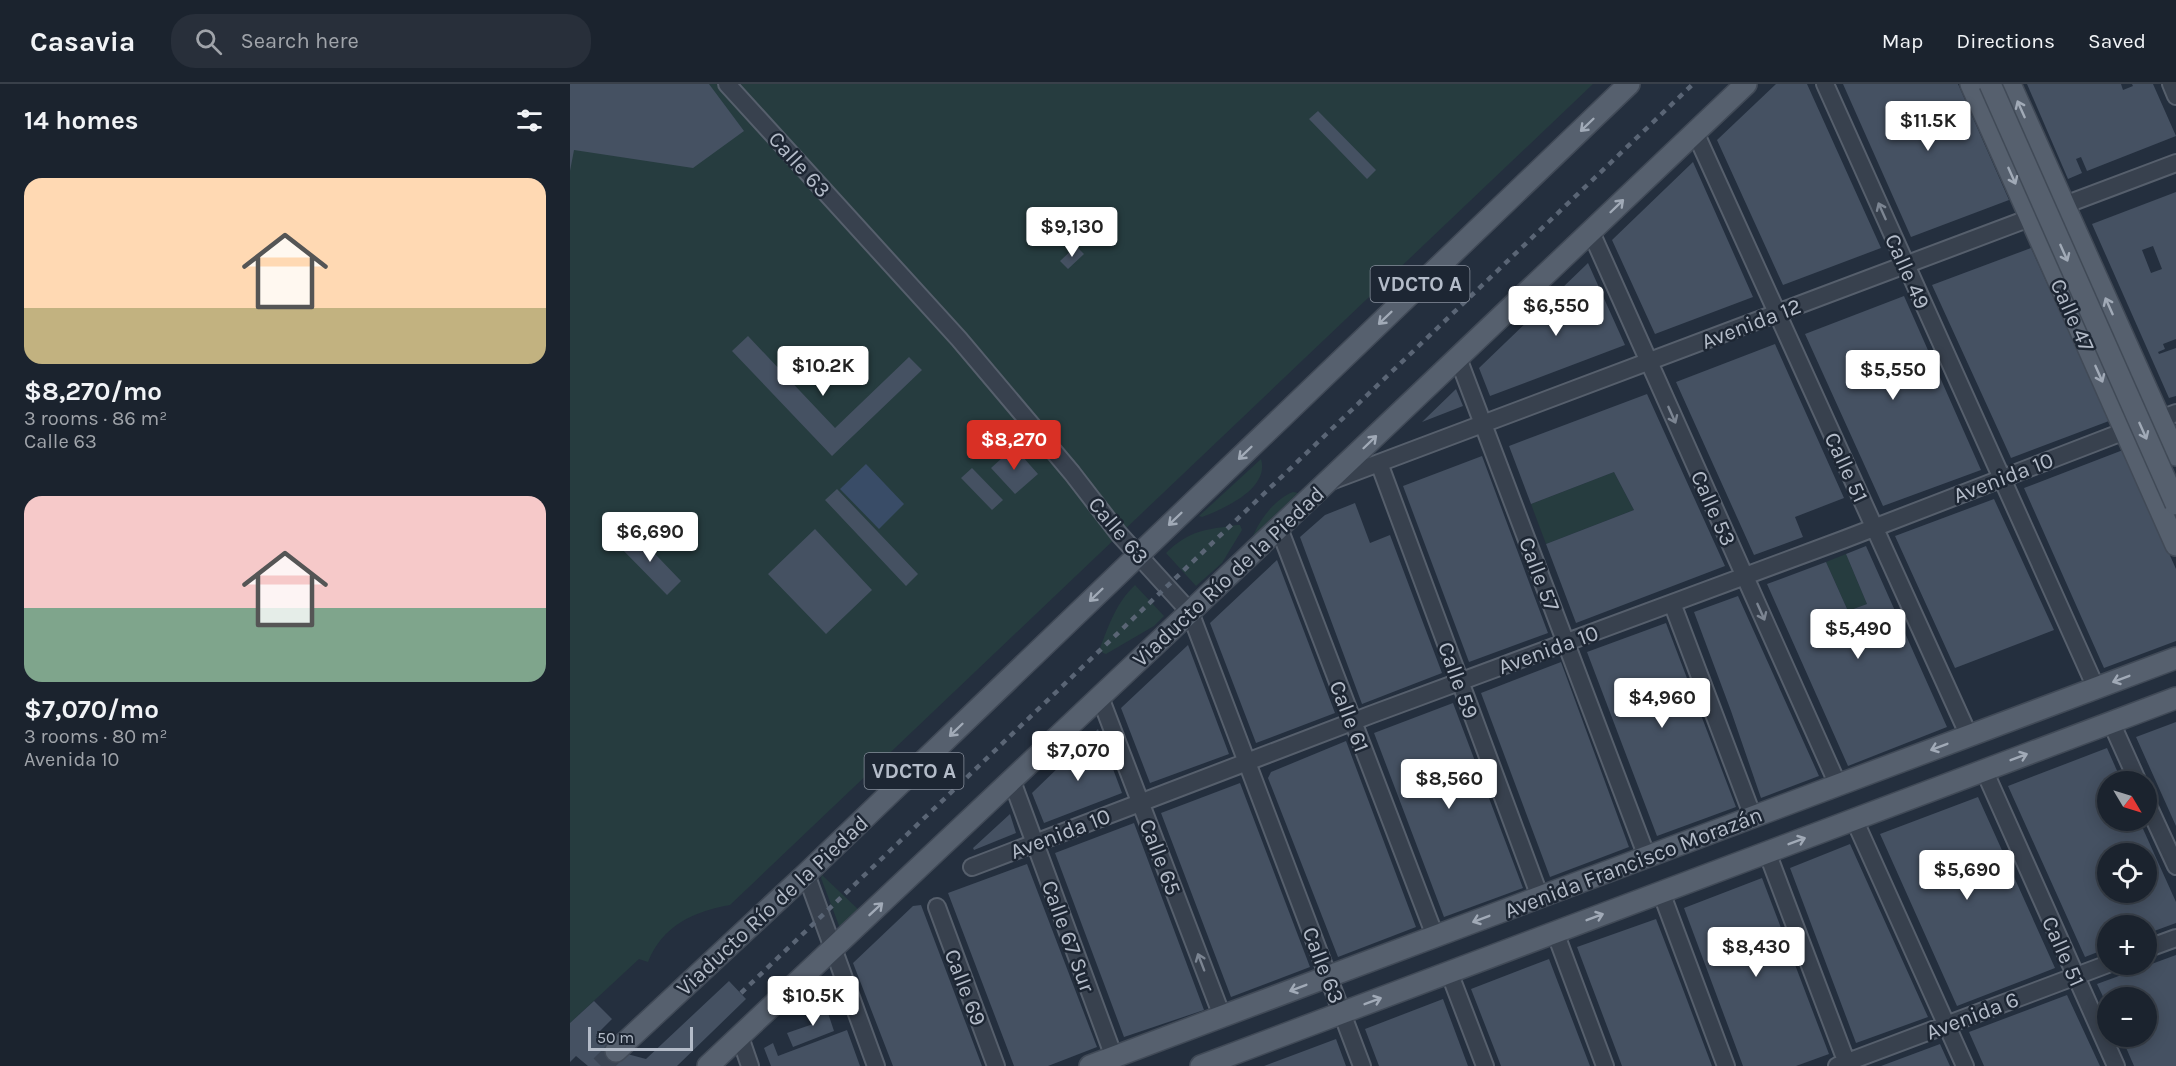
<!DOCTYPE html>
<html lang="en">
<head>
<meta charset="utf-8">
<style>
  body { margin:0; font-family:Karla,sans-serif; background:#282f3a; color:#f1f3f6; height:100vh; display:flex; flex-direction:column; font-size:22px; white-space:nowrap }
  * { box-sizing:border-box; margin:0 }
  p { font-size:20px; color:#a0a4aa }
  .icon { flex:none; width:33px; height:33px; fill:none; stroke:currentColor; stroke-width:2; stroke-linecap:round; stroke-linejoin:round }
  .map { position:relative; flex:1; overflow:hidden }
  .sheet { display:flex; flex-direction:column; background:#1b232e; width:570px }
  .sheet>* { flex:none }
  .needle { width:39px; rotate:128deg }
  .tools { position:absolute; left:1527px; top:687px; display:grid; gap:12px }
  .tools a { display:grid; place-items:center; width:60px; height:60px; border-radius:50%; background:#1b232e; box-shadow:0 3px 15px #0003,0 0 0 2px #39404a; font-size:30px }
  .scale { position:absolute; left:18px; bottom:15px; width:105px; box-sizing:border-box; padding-left:6px; border:3px solid #b4bcc9; border-top:0; font-size:16px; line-height:21px; white-space:nowrap; color:#b4bcc9; -webkit-text-stroke:4px #1d2633; paint-order:stroke }
  .price { position:absolute; translate:-50% -51px; padding:0 14px; border-radius:6px; background:#fff; color:#222; font-size:20px; line-height:39px; filter:drop-shadow(0 2px 3px #0008) }
  .price::after { content:''; position:absolute; left:50%; top:36px; width:18px; height:14px; margin-left:-9px; background:inherit; clip-path:polygon(0 0,100% 0,50% 100%) }
  .price.selected { background:#d93025; color:#fff }
  ul { padding:0; list-style:none }
  li { display:grid; align-content:center; gap:12px; height:318px; padding:0 24px }
  li span { display:grid; place-items:center; height:186px; border-radius:18px; color:#555 }
  li>.icon { margin-inline-start:auto }
  span .icon { width:108px; height:108px; fill:#fffc; stroke-width:1 }
  li b { font-size:26px }
  h2 { display:flex; justify-content:space-between; align-items:center; height:72px; padding:0 24px; font-size:26px }
  header { display:flex; align-items:center; gap:36px; box-sizing:border-box; height:84px; padding:0 30px; background:#1b232e; border-bottom:2px solid #39404a }
  header strong { font-size:28px }
  nav { display:flex; gap:33px; margin-inline-start:auto; font-size:21px }
  .search { width:420px; height:54px; background:#282f3a; display:flex; align-items:center; gap:15px; box-sizing:border-box; padding:0 21px; border-radius:24px; color:#a0a4aa; font-size:22px }
  main { display:flex; flex:1; min-height:0 }
  .map>svg:first-child { display:block }
</style>
</head>
<body>
<header>
<strong>Casavia</strong>
<div class="search"><svg class="icon" aria-label="search" viewBox="0 0 24 24"><circle cx="10" cy="10" r="6"/><path d="M15 15l6 6"/></svg>Search here</div>
<nav><a>Map</a><a>Directions</a><a>Saved</a></nav>
</header>
<main>
<section class="sheet">
<h2>14 homes<svg class="icon" aria-label="filters" viewBox="0 0 24 24"><path d="M4 7h16M4 17h16"/><circle cx="9" cy="7" r="2"/><circle cx="15" cy="17" r="2"/></svg></h2>
<ul>
<li><span style="background:linear-gradient(#ffd9b3 70%,#c2b280 0)"><svg class="icon" aria-label="home" viewBox="0 0 24 24"><path d="M3 11l9-7 9 7M6 9v11h12V9"/></svg></span><div><b>$8,270/mo</b><p>3 rooms · 86 m²</p><p>Calle 63</p></div></li>
<li><span style="background:linear-gradient(#f6c9c9 60%,#7fa58c 0)"><svg class="icon" aria-label="home" viewBox="0 0 24 24"><path d="M3 11l9-7 9 7M6 9v11h12V9"/></svg></span><div><b>$7,070/mo</b><p>3 rooms · 80 m²</p><p>Avenida 10</p></div></li>
</ul>
</section>
<div class="map">
<svg width="1606" height="982" viewBox="0 0 1606 982">
  <rect width="100%" height="100%" fill="#242f3e"/>
  <path fill="#263c3f" d="M 0,0 L 1023,0 L 160,821 C 124,827 92,842 78,878 L 69,875 L 0,939 Z
    M 691,375 C 700,405 653,425 632,433 L 629,432 Z
    M 1044,388 L 1064,426 L 976,460 L 961,420 Z
    M 723,408 L 728,409 L 683,452 C 690,435 705,415 723,408 Z
    M 667,441 L 670,441 L 672,446 L 652,479 L 626,502 L 596,469 C 621,445 635,446 667,441 Z
    M 1276,470 L 1297,520 L 1278,527 L 1256,478 Z
    M 565,501 L 594,532 L 584,542 L 536,570 L 533,569 L 530,564 C 539,541 546,519 565,501 Z
    M 252,791 L 291,828 L 271,847 L 251,794 Z"/>
  <path fill="#394c67" d="M 296,380 L 334,420 L 309,445 L 270,405 Z"/>
  <path fill="#455162" fill-rule="evenodd" d="M 0,0 L 139,0 L 174,47 L 123,84 L 4,66 L 0,87 Z
    M 1206,0 L 1237,0 L 1311,164 L 1213,201 L 1147,56 Z
    M 1273,0 L 1388,0 L 1439,116 L 1341,153 Z
    M 1457,0 L 1551,0 L 1553,6 L 1563,2 L 1562,0 L 1583,0 L 1606,52 L 1517,87 L 1511,73 L 1506,75 L 1512,89 L 1498,95 Z
    M 748,27 L 806,86 L 797,95 L 739,35 Z
    M 1123,78 L 1183,213 L 1085,250 L 1042,156 Z
    M 1606,108 L 1606,255 L 1593,260 L 1595,265 L 1588,268 L 1589,270 L 1606,264 L 1606,312 L 1599,314 L 1522,140 ZM 1583,162 L 1592,185 L 1581,189 L 1572,166 Z
    M 481,137 L 489,145 L 473,161 L 464,152 Z
    M 506,162 L 514,170 L 498,185 L 490,177 Z
    M 1461,164 L 1539,337 L 1441,374 L 1362,201 Z
    M 1018,179 L 1055,261 L 920,312 L 909,284 Z
    M 1334,212 L 1411,386 L 1313,422 L 1235,250 Z
    M 178,252 L 265,344 L 339,273 L 352,286 L 262,372 L 162,267 Z
    M 1205,260 L 1274,414 L 1225,433 L 1233,453 L 1184,471 L 1106,298 Z
    M 886,305 L 893,322 L 852,338 Z
    M 1077,310 L 1155,482 L 1006,539 L 976,460 L 1064,426 L 1044,388 L 961,420 L 939,362 Z
    M 444,363 L 468,390 L 445,410 L 421,384 Z
    M 1553,366 L 1606,485 L 1606,557 L 1534,584 L 1454,404 Z
    M 912,372 L 978,549 L 899,578 L 833,402 Z
    M 402,384 L 433,416 L 422,426 L 391,394 Z
    M 267,405 L 348,490 L 336,502 L 255,416 Z
    M 1424,415 L 1484,546 L 1385,584 L 1325,452 Z
    M 785,419 L 800,459 L 820,451 L 872,589 L 792,620 L 730,453 L 755,431 Z
    M 245,445 L 302,506 L 256,550 L 198,490 Z
    M 64,448 L 111,497 L 97,511 L 49,462 Z
    M 1296,462 L 1377,643 L 1278,682 L 1197,500 L 1256,478 L 1278,527 L 1297,520 L 1276,470 Z
    M 707,476 L 765,629 L 686,659 L 640,539 Z
    M 1168,512 L 1249,692 L 1191,714 L 1161,627 L 1124,528 Z
    M 1096,539 L 1166,723 L 1087,752 L 1017,568 Z
    M 618,561 L 659,670 L 580,699 L 551,624 Z
    M 991,578 L 1059,763 L 980,793 L 911,609 Z
    M 883,619 L 953,804 L 874,833 L 804,649 Z
    M 1606,638 L 1606,742 L 1566,653 Z
    M 528,645 L 552,709 L 474,739 L 462,709 Z
    M 776,657 L 846,843 L 768,873 L 698,694 L 701,688 Z
    M 1537,664 L 1552,698 L 1538,698 L 1538,736 L 1569,736 L 1606,818 L 1606,839 L 1576,850 L 1576,842 L 1538,842 L 1538,864 L 1515,873 L 1438,702 ZM 1538,770 L 1576,770 L 1576,808 L 1538,808 Z
    M 670,699 L 740,883 L 661,913 L 591,729 Z
    M 1408,713 L 1485,884 L 1387,922 L 1310,750 Z
    M 440,730 L 446,749 L 404,766 L 403,764 Z
    M 564,739 L 634,926 L 554,953 L 485,769 Z
    M 1280,760 L 1358,933 L 1286,959 L 1220,784 Z
    M 457,780 L 527,963 L 478,982 L 444,982 L 378,809 Z
    M 1192,794 L 1259,970 L 1226,982 L 1173,982 L 1114,824 Z
    M 351,821 L 383,905 L 412,982 L 323,982 L 283,879 L 343,822 Z
    M 1086,835 L 1108,892 L 1142,982 L 1052,982 L 1007,863 Z
    M 1606,871 L 1606,982 L 1564,982 L 1551,952 L 1576,952 L 1576,914 L 1538,914 L 1538,923 L 1527,900 Z
    M 979,875 L 1020,982 L 931,982 L 901,905 Z
    M 159,897 L 176,915 L 107,982 L 18,982 L 6,972 L 0,978 L 0,939 L 24,917 L 42,935 L 26,951 L 46,967 L 76,975 Z
    M 1497,911 L 1530,982 L 1414,982 L 1399,948 Z
    M 873,915 L 898,982 L 809,982 L 795,945 Z
    M 255,920 L 264,947 L 223,963 L 217,949 L 243,940 L 238,926 Z
    M 277,946 L 290,982 L 201,982 L 194,964 L 203,959 L 208,972 Z
    M 766,955 L 776,982 L 694,982 Z
    M 1370,960 L 1380,982 L 1311,982 Z"/>
  <g fill="none" stroke-linecap="round" stroke-linejoin="round">
    <path stroke="#3a4453" stroke-width="21" stroke-dasharray="21 10" stroke-linecap="butt" d="M 31,982 L 46,967"/>
    <g stroke="#565f6c" stroke-width="20">
      <path id="minor" d="M 157,0 L 389,255 L 502,389 L 549,450 L 620,528 L 792,982
        M 1255,0 L 1526,604
        M 1601,0 L 1606,12
        M 1125,48 L 1399,652
        M 1021,148 L 1268,701
        M 888,274 L 1077,773
        M 1590,335 L 1606,329
        M 809,379 L 970,813
        M 761,397 L 1606,79
        M 709,444 L 865,852
        M 1102,519 L 1183,733
        M 530,613 L 652,932
        M 1541,638 L 1568,698
        M 1414,686 L 1546,982
        M 442,697 L 544,973
        M 1576,717 L 1606,782
        M 1284,735 L 1395,982
        M 1197,768 L 1278,982
        M 402,783 L 800,631 L 1275,455 L 1555,347
        M 236,790 L 306,982
        M 1091,808 L 1156,982
        M 367,823 L 426,982
        M 985,848 L 1035,982
        M 1576,865 L 1606,854
        M 879,888 L 915,982
        M 170,953 L 180,982
        M 1267,982 L 1538,880"/>
    </g>
    <g stroke="#414a57" stroke-width="24">
      <path id="major" d="M 1401,0 L 1606,461
        M 1440,0 L 1606,371
        M 46,967 L 236,790 L 1059,0
        M 138,982 L 620,528 L 1176,0
        M 520,982 L 1606,574
        M 631,982 L 1606,614"/>
    </g>
    <use href="#minor" stroke="#38414e" stroke-width="16"/>
    <use href="#major" stroke="#56606e" stroke-width="21"/>
    <path stroke="#5a6575" stroke-width="4.5" stroke-dasharray="6 6" stroke-linecap="butt" d="M 171,909 L 1123,0"/>
    <g stroke="#414a57" stroke-width="24" stroke-linecap="butt">
      <path id="major-bridge" d="M 1420,0 L 1606,420"/>
    </g>
    <use href="#major-bridge" stroke="#56606e" stroke-width="21"/>
  </g>
  <defs><path id="oneway-shaft" d="M-6 0H5M1.5-3L5.5 0L1.5 3" fill="none" stroke-width="1.6" stroke-linecap="round" stroke-linejoin="round" transform="scale(1.5)"/></defs>
  <g stroke="#a1aab7">
    <use href="#oneway-shaft" transform="translate(1451 25) rotate(-114)"/>
    <use href="#oneway-shaft" transform="translate(1017 41) rotate(136)"/>
    <use href="#oneway-shaft" transform="translate(1442 92) rotate(66)"/>
    <use href="#oneway-shaft" transform="translate(1047 122) rotate(-44)"/>
    <use href="#oneway-shaft" transform="translate(1494 169) rotate(66)"/>
    <use href="#oneway-shaft" transform="translate(1539 222) rotate(-114)"/>
    <use href="#oneway-shaft" transform="translate(815 234) rotate(136)"/>
    <use href="#oneway-shaft" transform="translate(1529 290) rotate(66)"/>
    <use href="#oneway-shaft" transform="translate(1573 347) rotate(66)"/>
    <use href="#oneway-shaft" transform="translate(800 358) rotate(-44)"/>
    <use href="#oneway-shaft" transform="translate(675 369) rotate(136)"/>
    <use href="#oneway-shaft" transform="translate(605 435) rotate(136)"/>
    <use href="#oneway-shaft" transform="translate(526 511) rotate(136)"/>
    <use href="#oneway-shaft" transform="translate(1551 595) rotate(159)"/>
    <use href="#oneway-shaft" transform="translate(386 646) rotate(136)"/>
    <use href="#oneway-shaft" transform="translate(1369 663) rotate(159)"/>
    <use href="#oneway-shaft" transform="translate(1449 673) rotate(-21)"/>
    <use href="#oneway-shaft" transform="translate(1227 757) rotate(-21)"/>
    <use href="#oneway-shaft" transform="translate(306 825) rotate(-43)"/>
    <use href="#oneway-shaft" transform="translate(1025 833) rotate(-21)"/>
    <use href="#oneway-shaft" transform="translate(911 835) rotate(159)"/>
    <use href="#oneway-shaft" transform="translate(728 904) rotate(159)"/>
    <use href="#oneway-shaft" transform="translate(803 917) rotate(-21)"/>
  </g>
  <g stroke="#7c8592">
    <use href="#oneway-shaft" transform="translate(1312 127) rotate(-114)"/>
    <use href="#oneway-shaft" transform="translate(1102 331) rotate(66)"/>
    <use href="#oneway-shaft" transform="translate(1191 528) rotate(66)"/>
    <use href="#oneway-shaft" transform="translate(631 878) rotate(-111)"/>
  </g>
  <g text-anchor="middle" stroke-width="5" stroke-linejoin="round" paint-order="stroke">
    <g fill="#1d2633" stroke="#878f9c" stroke-width="1.5">
      <rect x="800.5" y="182" width="99" height="36" rx="4.5"/>
      <rect x="294.5" y="669" width="99" height="36" rx="4.5"/>
    </g>
    <g font-size="21" font-weight="bold" fill="#b4bcc9">
      <text x="850" y="207">VDCTO A</text>
      <text x="344" y="694">VDCTO A</text>
    </g>
    <g font-size="22" fill="#b4bcc9" stroke="#1d2633">
      <text transform="translate(230 80) rotate(48)" y="8">Calle 63</text>
      <text transform="translate(1338 187) rotate(66)" y="8">Calle 49</text>
      <text transform="translate(1503 231) rotate(66)" y="8">Calle 47</text>
      <text transform="translate(1181 239) rotate(-21)" y="8">Avenida 12</text>
      <text transform="translate(1277 383) rotate(65)" y="8">Calle 51</text>
      <text transform="translate(1433 393) rotate(-21)" y="8">Avenida 10</text>
      <text transform="translate(1144 424) rotate(66)" y="8">Calle 53</text>
      <text transform="translate(549 446) rotate(50)" y="8">Calle 63</text>
      <text transform="translate(970 490) rotate(69)" y="8">Calle 57</text>
      <text transform="translate(658 492) rotate(-43)" y="8">Viaducto Río de la Piedad</text>
      <text transform="translate(978 565) rotate(-20)" y="8">Avenida 10</text>
      <text transform="translate(889 596) rotate(70)" y="8">Calle 59</text>
      <text transform="translate(780 632) rotate(69)" y="8">Calle 61</text>
      <text transform="translate(490 749) rotate(-21)" y="8">Avenida 10</text>
      <text transform="translate(591 773) rotate(69)" y="8">Calle 65</text>
      <text transform="translate(1063 778) rotate(-21)" y="8">Avenida Francisco Morazán</text>
      <text transform="translate(202 821) rotate(-43)" y="8">Viaducto Río de la Piedad</text>
      <text transform="translate(499 852) rotate(70)" y="8">Calle 67 Sur</text>
      <text transform="translate(1494 867) rotate(66)" y="8">Calle 51</text>
      <text transform="translate(754 881) rotate(69)" y="8">Calle 63</text>
      <text transform="translate(396 903) rotate(69)" y="8">Calle 69</text>
      <text transform="translate(1402 931) rotate(-21)" y="8">Avenida 6</text>
    </g>
  </g>
</svg>
<div class="tools">
<a><svg class="needle" viewBox="-14 -14 28 28"><path d="M0-13l5 13h-10z" fill="#e53935"/><path d="M0 13l5-13h-10z" fill="#a0a4aa"/></svg></a>
<a><svg class="icon" aria-label="locate" viewBox="0 0 24 24"><circle cx="12" cy="12" r="6"/><path d="M12 2v4M12 18v4M2 12h4M18 12h4"/></svg></a>
<a>+</a>
<a>−</a>
</div>
<div class="scale">50 m</div>
<b class="price" style="left:1358px;top:68px">$11.5K</b>
<b class="price" style="left:502px;top:174px">$9,130</b>
<b class="price" style="left:986px;top:253px">$6,550</b>
<b class="price" style="left:253px;top:313px">$10.2K</b>
<b class="price" style="left:1323px;top:317px">$5,550</b>
<b class="price selected" style="left:444px;top:387px">$8,270</b>
<b class="price" style="left:80px;top:479px">$6,690</b>
<b class="price" style="left:1288px;top:576px">$5,490</b>
<b class="price" style="left:1092px;top:645px">$4,960</b>
<b class="price" style="left:508px;top:698px">$7,070</b>
<b class="price" style="left:879px;top:726px">$8,560</b>
<b class="price" style="left:1397px;top:817px">$5,690</b>
<b class="price" style="left:1186px;top:894px">$8,430</b>
<b class="price" style="left:243px;top:943px">$10.5K</b>
</div>
</main>
</body>
</html>
